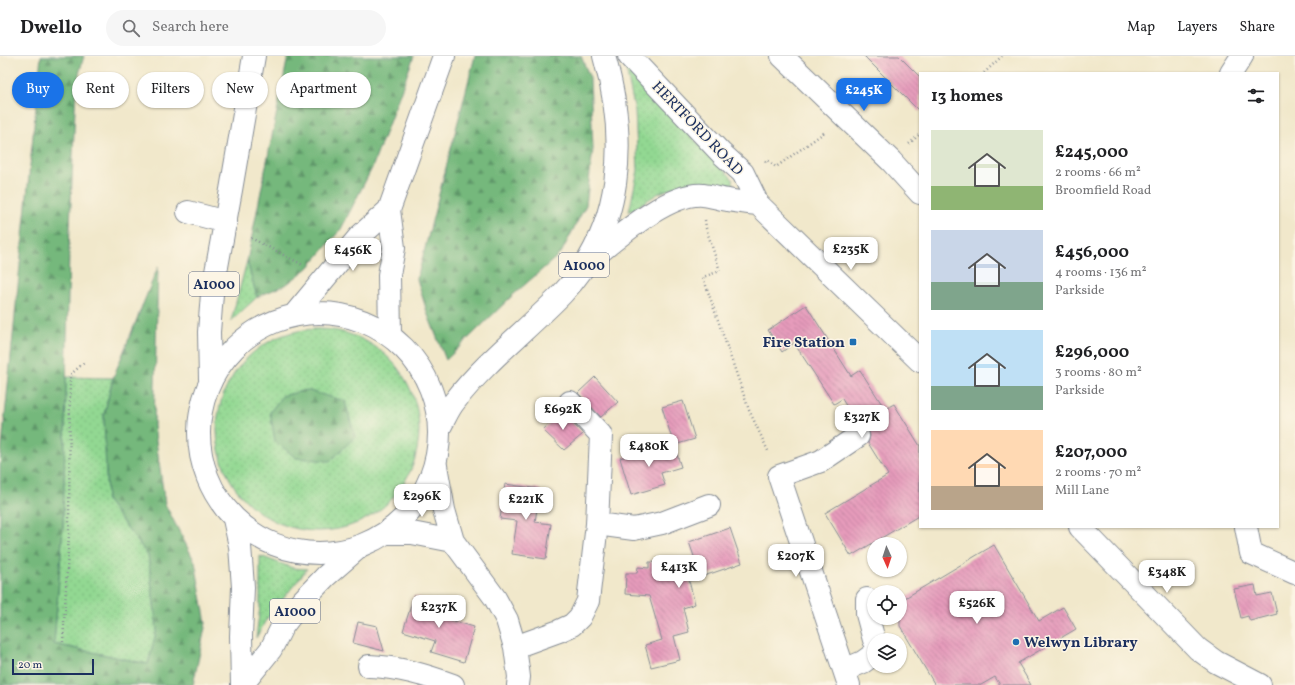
<!DOCTYPE html>
<html lang="en">
<head>
<meta charset="utf-8">
<style>
  body { margin:0; font-family:Vollkorn,serif; background:#f6f6f6; color:#202124; height:100vh; display:flex; flex-direction:column; font-size:15px; white-space:nowrap }
  * { box-sizing:border-box; margin:0 }
  p { font-size:13px; color:#757577 }
  .icon { flex:none; width:22px; height:22px; fill:none; stroke:currentColor; stroke-width:2; stroke-linecap:round; stroke-linejoin:round }
  .map { position:relative; flex:1; overflow:hidden }
  .details { position:absolute; left:919px; top:16px; width:360px; height:456px; display:flex; flex-direction:column; background:#fff; border-radius:0px; box-shadow:0 1px 3px #0004 }
  .details>* { flex:none }
  .guide { position:absolute; left:12px; top:16px; width:380px; height:36px; display:flex; gap:8px }
  .needle { width:26px; rotate:177deg }
  .controls { position:absolute; left:867px; top:481px; display:grid; gap:8px }
  .controls a { display:grid; place-items:center; width:40px; height:40px; border-radius:50%; background:#fff; box-shadow:0 1px 3px #0004; font-size:20px }
  .scale { position:absolute; left:12px; bottom:10px; width:82px; box-sizing:border-box; padding-left:4px; border:2px solid #1b2f5e; border-top:0; font-size:11px; line-height:14px; white-space:nowrap; color:#1b2f5e; -webkit-text-stroke:3px #fcf5e5; paint-order:stroke }
  .price { position:absolute; translate:-50% -34px; padding:0 9px; border-radius:8px; background:#fff; color:#222; font-size:13px; line-height:26px; filter:drop-shadow(0 1px 2px #0008) }
  .price::after { content:''; position:absolute; left:50%; top:24px; width:12px; height:9px; margin-left:-6px; background:inherit; clip-path:polygon(0 0,100% 0,50% 100%) }
  .price.active { background:#1a73e8; color:#fff }
  ul { padding:0; list-style:none }
  li { display:flex; align-items:center; gap:12px; height:100px; padding:0 12px }
  li span { display:grid; place-items:center; flex:none; width:112px; height:80px; border-radius:0px; color:#555 }
  li>.icon { margin-inline-start:auto }
  span .icon { width:48px; height:48px; fill:#fffc; stroke-width:1 }
  li b { font-size:17px }
  h2 { display:flex; justify-content:space-between; align-items:center; height:48px; padding:0 12px; font-size:17px }
  .chip { padding:0 14px; border-radius:18px; background:#fff; box-shadow:0 1px 3px #0004; font-size:14px; line-height:36px }
  .chip.active { background:#1a73e8; color:#fff }
  header { display:flex; align-items:center; gap:24px; box-sizing:border-box; height:56px; padding:0 20px; background:#fff; border-bottom:1px solid #e0e0e0 }
  header strong { font-size:19px }
  nav { display:flex; gap:22px; margin-inline-start:auto; font-size:14px }
  .search { width:280px; height:36px; background:#f6f6f6; display:flex; align-items:center; gap:10px; box-sizing:border-box; padding:0 14px; border-radius:22px; color:#757577; font-size:15px }
  .map>svg:first-child { display:block }
</style>
</head>
<body>
<header>
<strong>Dwello</strong>
<div class="search"><svg class="icon" aria-label="search" viewBox="0 0 24 24"><circle cx="10" cy="10" r="6"/><path d="M15 15l6 6"/></svg>Search here</div>
<nav><a>Map</a><a>Layers</a><a>Share</a></nav>
</header>
<div class="map">
<svg width="1295" height="629" viewBox="0 0 1295 629">
  <defs>
    <pattern id="grass-dots" width="8" height="8" patternUnits="userSpaceOnUse"><rect width="8" height="8" fill="#92d892"/><path d="M2 2h.1M6 6h.1" fill="none" stroke="#7dba80" stroke-width="1.8" stroke-linecap="round"/></pattern>
    <pattern id="forest-firs" width="22" height="20" patternUnits="userSpaceOnUse"><rect width="22" height="20" fill="#75b87c"/><path d="M5 1l3.5 6h-7zM16 11l3.5 6h-7z" fill="#5f9669"/></pattern>
    <pattern id="building-back-hatch" width="6" height="6" patternUnits="userSpaceOnUse"><rect width="6" height="6" fill="#e69bbb"/><path d="M-1 5l2 2M0 0l6 6M5-1l2 2" fill="none" stroke="#ba7f9b"/></pattern>
  </defs>
  <rect width="100%" height="100%" fill="#fcf5e5"/>
  <filter id="ink" filterUnits="userSpaceOnUse"><feTurbulence type="fractalNoise" baseFrequency=".025" numOctaves="2"/><feDisplacementMap in="SourceGraphic" scale="8" xChannelSelector="R" yChannelSelector="G"/><feConvolveMatrix kernelMatrix="1 2 1 2 8 2 1 2 1" color-interpolation-filters="sRGB"/></filter>
  <filter id="wash" filterUnits="userSpaceOnUse"><feTurbulence type="fractalNoise" baseFrequency=".012" numOctaves="4" result="noise"/><feDisplacementMap in="SourceGraphic" scale="16" xChannelSelector="R" yChannelSelector="G"/><feGaussianBlur stdDeviation="0.9" result="paint"/><feColorMatrix in="noise" values="0 0 0 0 0 0 0 0 0 0 0 0 0 0 0 0 0 1.4 0 .05"/><feComposite in="paint" operator="in"/></filter>
  <g filter="url(#wash)">
    <rect width="100%" height="100%" fill="#f1e8cb"/>
    <path fill="url(#grass-dots)" stroke="#568478" d="M 626,13 L 733,123 L 733,130 L 728,133 L 708,126 L 683,129 L 659,137 L 629,156 L 638,114 L 635,55 Z
      M 247,205 L 257,241 L 231,265 Z
      M217 374a101 101 0 1 1 202 0a101 101 0 1 1-202 0Z
      M 66,321 L 113,322 L 104,359 L 107,445 L 148,499 L 157,573 L 148,608 L 54,588 L 63,471 Z
      M 260,500 L 293,512 L 307,513 L 266,564 L 256,582 L 260,551 Z"/>
    <path fill="url(#forest-firs)" stroke="#48746d" d="M 41,0 L 84,0 L 76,29 L 69,195 L 63,471 L 54,588 L 148,608 L 157,573 L 148,499 L 107,445 L 104,359 L 113,322 L 158,211 L 154,370 L 165,448 L 195,506 L 206,567 L 193,629 L 0,629 L 0,409 Z
      M 288,0 L 414,0 L 372,112 L 341,173 L 308,212 L 287,228 L 257,241 L 247,205 Z
      M 475,0 L 581,0 L 590,22 L 593,93 L 586,149 L 561,197 L 513,239 L 446,304 L 428,259 L 417,223 Z
      M 306,334 L 345,345 L 355,381 L 330,405 L 296,402 L 275,385 L 270,356 L 282,340 Z"/>
    <g id="blocks">
      <path fill="url(#building-back-hatch)" d="M 864,0 L 899,0 L 920,21 L 920,56 Z
        M 806,249 L 851,320 L 860,314 L 885,353 L 894,348 L 920,390 L 920,459 L 851,500 L 825,457 L 888,419 L 868,387 L 870,380 L 868,373 L 863,369 L 857,368 L 842,343 L 834,348 L 794,287 L 782,296 L 768,274 Z
        M 595,321 L 618,346 L 601,361 L 578,337 Z
        M 683,345 L 695,383 L 674,389 L 662,351 Z
        M 561,355 L 583,378 L 564,394 L 543,374 Z
        M 673,386 L 681,411 L 661,417 L 665,429 L 631,439 L 620,402 Z
        M 505,428 L 540,433 L 535,466 L 551,468 L 546,503 L 512,498 L 517,465 L 500,463 Z
        M 730,472 L 742,507 L 689,525 L 695,548 L 683,552 L 689,576 L 674,580 L 680,604 L 651,611 L 645,589 L 662,584 L 649,540 L 625,538 L 626,517 L 637,517 L 638,511 L 649,512 L 649,506 L 697,509 L 689,486 Z
        M 994,489 L 1039,565 L 1063,551 L 1076,573 L 1018,607 L 1031,629 L 1000,629 L 995,621 L 981,629 L 935,629 L 900,570 L 900,545 Z
        M 1255,529 L 1257,540 L 1272,537 L 1277,558 L 1250,565 L 1248,560 L 1241,562 L 1234,533 Z
        M 414,540 L 447,550 L 443,562 L 474,571 L 464,606 L 431,596 L 435,585 L 403,575 Z
        M 358,566 L 377,570 L 384,595 L 353,587 Z"/>
    </g>
  </g>
  <g filter="url(#ink)">
    <use href="#blocks" fill-opacity="0" stroke="#868c94" stroke-width="1"/>
    <g fill="none" stroke-linecap="round" stroke-linejoin="round">
      <g stroke="#868c94" stroke-width="24">
        <path id="minor" d="M 629,0 L 722,98 L 743,117 L 758,148 L 920,305
          M 782,0 L 891,105 L 920,137
          M 1231,17 L 1242,0
          M 188,156 L 226,166
          M 586,207 C 614,185 667,136 703,139 C 712,140 720,143 728,144 C 738,146 748,147 758,148
          M 570,346 L 601,379 L 597,468
          M 436,410 L 444,454 L 453,485 L 495,542 L 507,564 L 515,591 L 519,621 L 518,629
          M 1080,471 L 1198,593 L 1216,606 L 1260,629
          M 1246,471 L 1251,497 L 1295,517
          M 388,477 L 412,477 L 453,485
          M 867,543 L 867,558 L 874,584
          M 515,591 L 559,575 L 572,569 L 580,561 L 588,545 L 597,468 L 634,473 L 662,467 L 709,449
          M 369,610 C 399,611 425,619 453,629
          M 844,614 L 863,606 L 874,598
          M 849,629 L 779,420 L 821,405 L 858,380"/>
      </g>
      <g stroke="#868c94" stroke-width="24">
        <path id="major" d="M199 377a120 120 0 1 1 240 0a120 120 0 1 1-240 0Z
          M 295,258 L 359,181 L 389,154
          M 390,280 L 389,219 L 394,192 L 389,154 L 444,0
          M 210,323 L 209,276 L 212,238 L 231,134 L 254,0
          M 440,371 C 445,362 449,352 455,345 C 485,306 528,273 562,238 C 624,173 628,83 604,0
          M 234,463 L 240,490 L 243,531 L 241,580 L 242,629
          M 242,629 L 271,593 L 282,571 L 302,545 L 326,520 L 357,493"/>
      </g>
      <path stroke="#868c94" stroke-width="2.5" stroke-dasharray="1 3" stroke-linecap="butt" d="M 984,17 L 1002,0
        M 909,88 L 920,78
        M 765,106 L 767,104 L 776,111 L 825,76
        M 705,164 L 706,172 L 720,215 L 703,221 L 749,354 L 769,397
        M 251,182 L 303,209
        M 63,586 L 69,478 L 70,319 L 85,306"/>
      <use href="#minor" stroke="#fff" stroke-width="22"/>
      <use href="#major" stroke="#fff" stroke-width="22"/>
    </g>
  </g>
  <g fill="#1f6fb2" stroke="#fcf5e5" stroke-width="1.5">
    <rect x="849" y="282" width="8" height="8" rx="2"/>
    <circle cx="1016" cy="586" r="4"/>
  </g>
  <g text-anchor="middle" stroke-width="3" stroke-linejoin="round" paint-order="stroke">
    <g fill="#fcf5e5" stroke="#5e6a86" stroke-width="1">
      <rect x="559" y="197" width="50" height="24" rx="3"/>
      <rect x="189" y="216" width="50" height="24" rx="3"/>
      <rect x="270" y="543" width="50" height="24" rx="3"/>
    </g>
    <g font-size="14" font-weight="bold" fill="#1b2f5e">
      <text x="584" y="214">A1000</text>
      <text x="214" y="233">A1000</text>
      <text x="295" y="560">A1000</text>
    </g>
    <g font-size="15" fill="#1b2f5e" stroke="#fcf5e5">
      <text transform="translate(698 72) rotate(46)" y="5">HERTFORD ROAD</text>
    </g>
    <g font-size="15" font-weight="bold" fill="#1b2f5e" stroke="#fcf5e5" text-anchor="end">
      <text x="845" y="291">Fire Station</text>
      <text x="1024" y="591" text-anchor="start">Welwyn Library</text>
    </g>
  </g>
</svg>
<div class="controls">
<a><svg class="needle" viewBox="-14 -14 28 28"><path d="M0-13l5 13h-10z" fill="#e53935"/><path d="M0 13l5-13h-10z" fill="#757577"/></svg></a>
<a><svg class="icon" aria-label="locate" viewBox="0 0 24 24"><circle cx="12" cy="12" r="6"/><path d="M12 2v4M12 18v4M2 12h4M18 12h4"/></svg></a>
<a><svg class="icon" aria-label="layers" viewBox="0 0 24 24"><path d="M12 4l9 5-9 5-9-5zM3 14l9 5 9-5"/></svg></a>
</div>
<div class="scale">20 m</div>
<b class="price active" style="left:864px;top:56px">£245K</b>
<b class="price" style="left:851px;top:215px">£235K</b>
<b class="price" style="left:353px;top:216px">£456K</b>
<b class="price" style="left:563px;top:375px">£692K</b>
<b class="price" style="left:862px;top:383px">£327K</b>
<b class="price" style="left:649px;top:412px">£480K</b>
<b class="price" style="left:422px;top:462px">£296K</b>
<b class="price" style="left:526px;top:465px">£221K</b>
<b class="price" style="left:796px;top:522px">£207K</b>
<b class="price" style="left:679px;top:533px">£413K</b>
<b class="price" style="left:1167px;top:538px">£348K</b>
<b class="price" style="left:977px;top:569px">£526K</b>
<b class="price" style="left:439px;top:573px">£237K</b>
<div class="guide">
<a class="chip active">Buy</a>
<a class="chip">Rent</a>
<a class="chip">Filters</a>
<a class="chip">New</a>
<a class="chip">Apartment</a>
</div>
<section class="details">
<h2>13 homes<svg class="icon" aria-label="filters" viewBox="0 0 24 24"><path d="M4 7h16M4 17h16"/><circle cx="9" cy="7" r="2"/><circle cx="15" cy="17" r="2"/></svg></h2>
<ul>
<li><span style="background:linear-gradient(#dfe7d0 70%,#8fb573 0)"><svg class="icon" aria-label="home" viewBox="0 0 24 24"><path d="M3 11l9-7 9 7M6 9v11h12V9"/></svg></span><div><b>£245,000</b><p>2 rooms · 66 m²</p><p>Broomfield Road</p></div></li>
<li><span style="background:linear-gradient(#c9d6e8 65%,#7fa58c 0)"><svg class="icon" aria-label="home" viewBox="0 0 24 24"><path d="M3 11l9-7 9 7M6 9v11h12V9"/></svg></span><div><b>£456,000</b><p>4 rooms · 136 m²</p><p>Parkside</p></div></li>
<li><span style="background:linear-gradient(#bfe0f5 70%,#7fa58c 0)"><svg class="icon" aria-label="home" viewBox="0 0 24 24"><path d="M3 11l9-7 9 7M6 9v11h12V9"/></svg></span><div><b>£296,000</b><p>3 rooms · 80 m²</p><p>Parkside</p></div></li>
<li><span style="background:linear-gradient(#ffd9b3 70%,#b9a48a 0)"><svg class="icon" aria-label="home" viewBox="0 0 24 24"><path d="M3 11l9-7 9 7M6 9v11h12V9"/></svg></span><div><b>£207,000</b><p>2 rooms · 70 m²</p><p>Mill Lane</p></div></li>
</ul>
</section>
</div>
</body>
</html>
